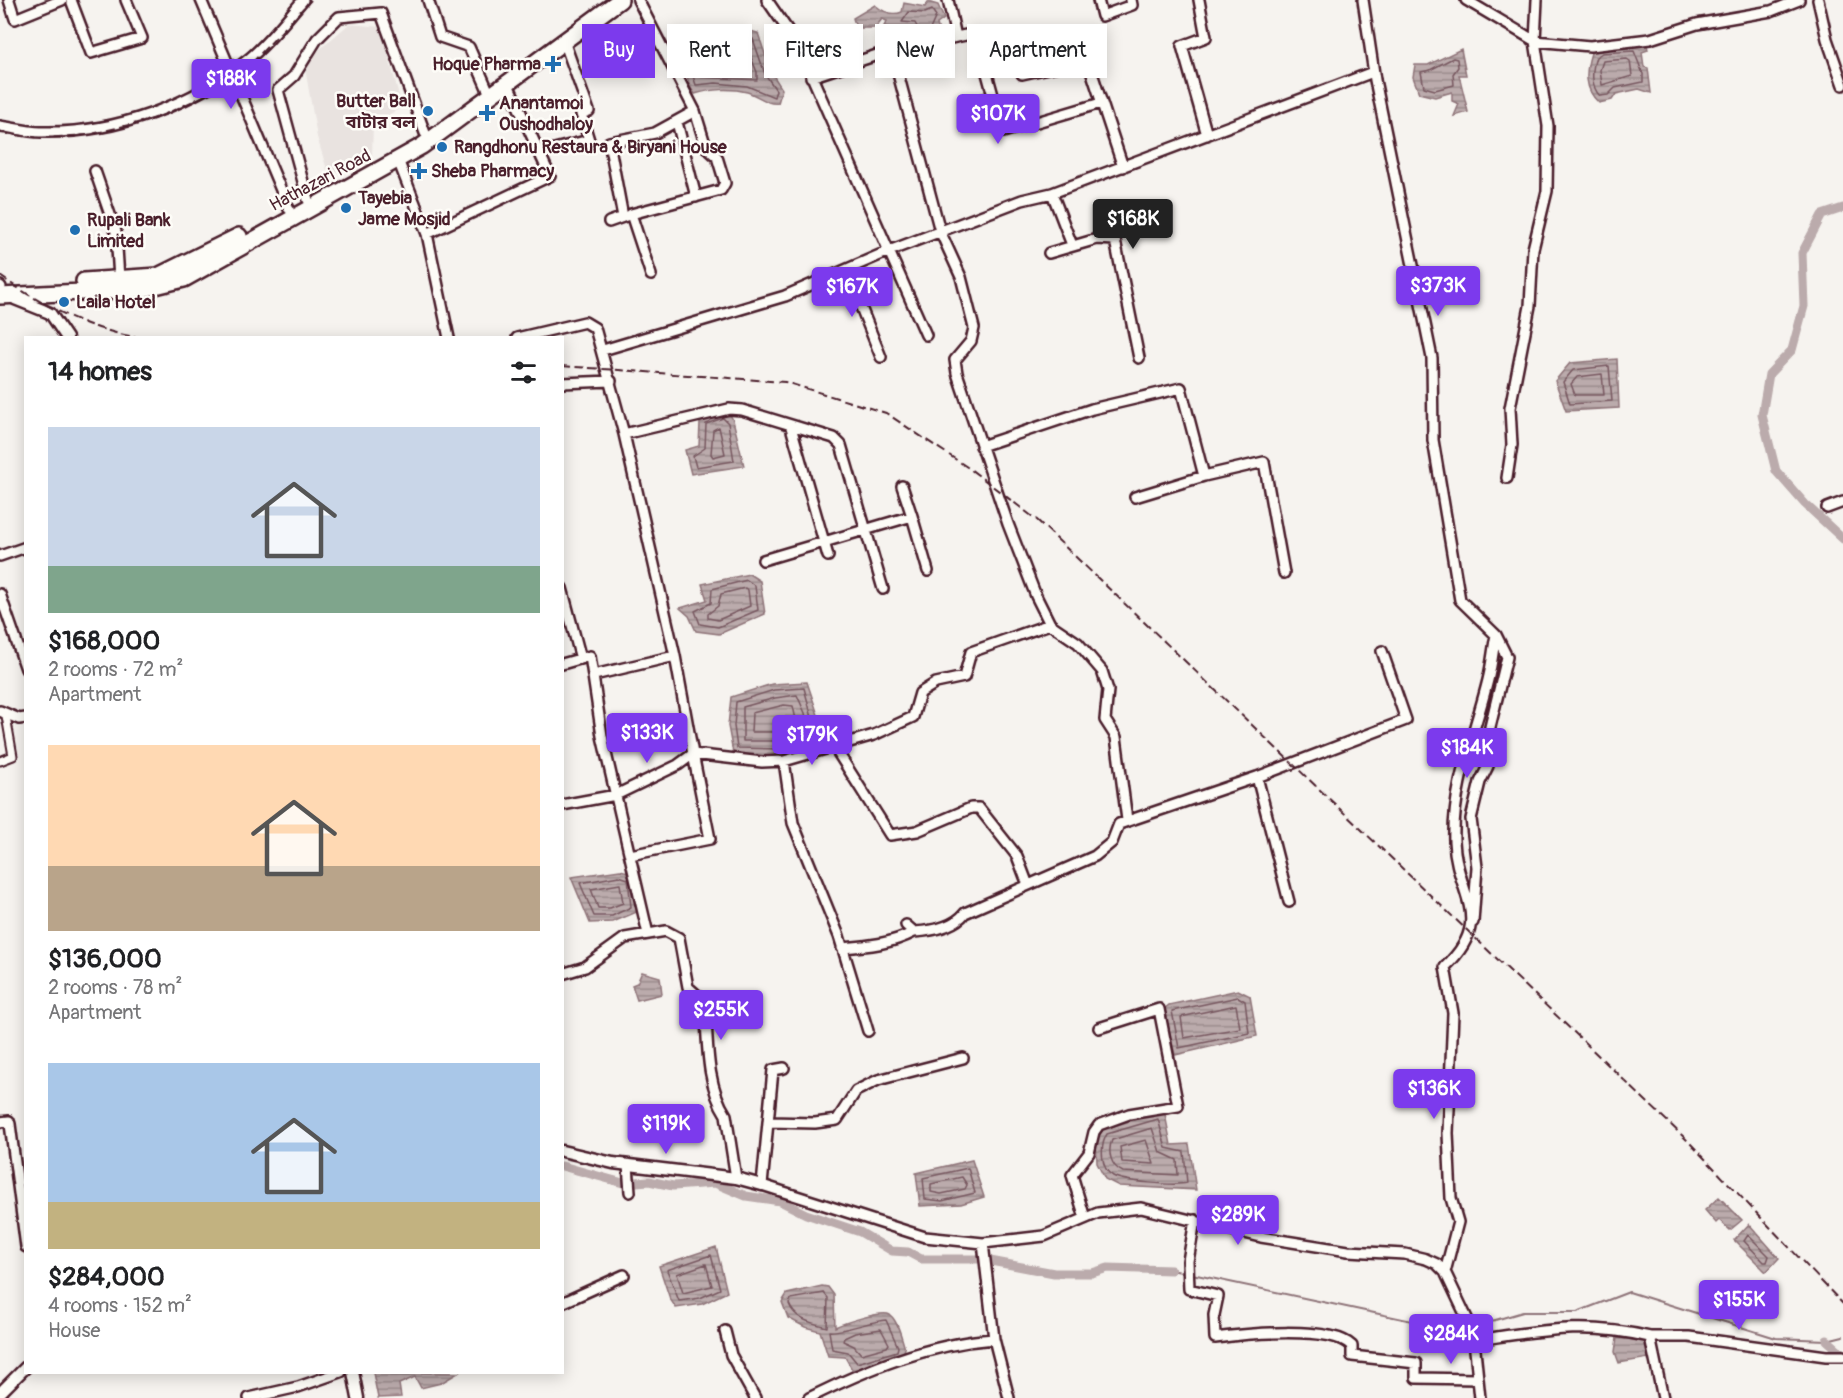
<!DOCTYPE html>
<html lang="en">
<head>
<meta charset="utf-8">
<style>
  body { margin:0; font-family:Pangolin,"Noto Sans Bengali",sans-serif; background:#f2f2f2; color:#202124; height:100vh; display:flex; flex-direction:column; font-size:22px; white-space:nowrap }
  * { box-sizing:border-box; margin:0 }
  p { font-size:20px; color:#757577 }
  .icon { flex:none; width:33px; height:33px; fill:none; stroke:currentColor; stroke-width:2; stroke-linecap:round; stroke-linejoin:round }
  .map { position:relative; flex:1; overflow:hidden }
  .drawer { position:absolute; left:24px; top:336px; width:540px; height:1038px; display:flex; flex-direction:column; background:#fff; border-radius:0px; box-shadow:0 3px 15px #0003 }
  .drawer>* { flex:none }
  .banner { position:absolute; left:582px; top:24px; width:570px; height:54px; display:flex; gap:12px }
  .price { position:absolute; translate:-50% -51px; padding:0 14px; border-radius:6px; background:#7c3aed; color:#fff; font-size:20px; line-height:39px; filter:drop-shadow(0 2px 3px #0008) }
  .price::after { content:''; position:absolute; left:50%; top:36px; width:18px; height:14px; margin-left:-9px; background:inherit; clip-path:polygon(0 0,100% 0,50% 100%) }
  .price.selected { background:#222; color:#fff }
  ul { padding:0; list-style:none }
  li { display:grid; align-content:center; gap:12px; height:318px; padding:0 24px }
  li span { display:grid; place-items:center; height:186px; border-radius:0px; color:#555 }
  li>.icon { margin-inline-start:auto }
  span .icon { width:108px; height:108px; fill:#fffc; stroke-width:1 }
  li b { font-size:26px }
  h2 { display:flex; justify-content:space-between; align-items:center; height:72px; padding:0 24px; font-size:26px }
  .pill { padding:0 21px; border-radius:0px; background:#fff; box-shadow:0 3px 15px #0003; font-size:21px; line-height:54px }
  .pill.selected { background:#7c3aed; color:#fff }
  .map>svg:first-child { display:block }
</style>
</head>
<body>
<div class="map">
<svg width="1843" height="1398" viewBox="0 0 1843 1398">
  <defs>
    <pattern id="water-rules" width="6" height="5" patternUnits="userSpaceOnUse" patternTransform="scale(1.5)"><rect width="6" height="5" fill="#bbabac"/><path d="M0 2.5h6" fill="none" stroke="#9a8b8c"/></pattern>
  </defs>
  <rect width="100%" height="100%" fill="#f6f3ef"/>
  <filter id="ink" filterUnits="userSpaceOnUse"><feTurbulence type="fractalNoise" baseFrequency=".0167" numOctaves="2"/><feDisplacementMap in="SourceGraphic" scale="12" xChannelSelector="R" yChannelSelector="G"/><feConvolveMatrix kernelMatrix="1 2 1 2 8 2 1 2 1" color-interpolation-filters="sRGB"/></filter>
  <g filter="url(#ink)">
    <path fill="#e9e3e0" d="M 349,24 L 381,27 L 402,107 L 373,124 L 372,157 L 329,176 L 317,137 L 305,68 L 320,49 Z"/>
    <path fill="url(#water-rules)" stroke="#8e7378" stroke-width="1.5" d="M 928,2 L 938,5 L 944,19 L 937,24 L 940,36 L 918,42 L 913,28 L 897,31 L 884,26 L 887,21 L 882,19 L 875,28 L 856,28 L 853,18 L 875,5 C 883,12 892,16 902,12 L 904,3 L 925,7 Z
      M 743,29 L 758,33 L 771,72 L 782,89 L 778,103 C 767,105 758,95 747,92 C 731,88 711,89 695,94 C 684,81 686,65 693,50 Z
      M 1647,44 L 1648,50 L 1642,52 L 1644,67 L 1648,68 L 1651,93 L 1639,89 L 1616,94 L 1612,100 L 1599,103 C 1584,89 1585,72 1591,53 L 1600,47 Z
      M 1461,49 L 1466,75 L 1459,75 L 1468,112 L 1454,116 L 1459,104 L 1452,101 L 1452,92 L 1435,97 L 1419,93 L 1413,77 L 1415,65 L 1428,65 Z
      M 986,92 L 991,105 L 987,109 L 988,115 L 973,119 L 969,111 L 969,97 Z
      M 1617,359 L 1619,408 L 1566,411 L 1555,381 L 1570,363 Z
      M 728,411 L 733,420 L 744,466 L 691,474 L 685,450 L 699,446 L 700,423 L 704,416 Z
      M 749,574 L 760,581 L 765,614 L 719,634 L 696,631 L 689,616 L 680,608 L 707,600 L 702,584 Z
      M 807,682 L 826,739 L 824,745 C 796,753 761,763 733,753 L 728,726 L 731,697 L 772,684 Z
      M 620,870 L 633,873 L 639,911 L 613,922 L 590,923 L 571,877 Z
      M 642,972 L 660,977 L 662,994 L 637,1000 L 632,985 L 637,983 Z
      M 1238,990 L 1250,996 L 1257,1036 L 1175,1055 L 1164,1009 L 1169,1005 Z
      M 1161,1112 L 1165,1114 L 1171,1145 L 1189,1144 L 1196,1190 L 1119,1186 L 1105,1179 L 1097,1163 L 1096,1140 L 1103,1129 Z
      M 972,1160 L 984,1197 L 961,1204 L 920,1206 L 916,1173 Z
      M 1719,1197 L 1742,1220 L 1730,1230 L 1719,1220 L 1716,1223 L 1705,1210 Z
      M 1749,1224 L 1779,1258 L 1766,1272 L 1734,1240 Z
      M 716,1247 L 727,1292 L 702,1304 L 676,1308 L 670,1299 L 659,1266 Z
      M 822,1286 L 828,1287 L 834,1295 L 835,1327 C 844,1323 882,1310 890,1315 C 898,1321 902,1339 905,1349 L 901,1356 L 853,1371 L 845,1357 L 828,1356 L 820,1331 L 805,1327 L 788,1318 L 782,1302 L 787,1294 Z
      M 1617,1338 L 1645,1341 L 1649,1358 L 1619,1363 L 1615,1352 Z
      M 373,1373 L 373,1372 L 458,1373 L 441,1383 L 421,1388 L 415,1377 L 399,1384 L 401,1397 L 378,1398 Z"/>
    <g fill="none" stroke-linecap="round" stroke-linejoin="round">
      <path stroke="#77575f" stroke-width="1.5" d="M 932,10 L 936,16 L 928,34 L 921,34 L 915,23 L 902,22 L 909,12 L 925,13 Z
        M 743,36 L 753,39 L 765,74 L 776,90 L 774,97 L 747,86 L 716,83 L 696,85 L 693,76 L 698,54 Z
        M 745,43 L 757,72 L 757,80 L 701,77 L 705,58 Z
        M 1634,51 L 1643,74 L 1643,82 L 1615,88 L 1608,95 L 1600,96 C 1590,86 1592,69 1596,57 L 1602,53 Z
        M 739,56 L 744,65 L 742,69 L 719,66 L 720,62 Z
        M 1453,58 L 1457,59 L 1458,67 L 1453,74 L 1454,85 L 1435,90 L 1424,87 L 1421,72 L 1430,70 Z
        M 1627,59 L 1630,61 L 1632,76 L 1602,85 L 1600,70 L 1603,61 Z
        M 1609,366 L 1612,401 L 1570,404 L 1563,382 L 1573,370 Z
        M 1602,374 L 1604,395 L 1575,395 L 1571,384 L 1577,377 Z
        M 723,418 L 728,423 L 734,461 L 696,467 L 693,456 L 705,448 L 706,424 Z
        M 719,427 L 725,454 L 713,457 L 711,454 L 713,430 Z
        M 747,580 L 755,586 L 758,610 L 718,627 L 700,624 L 695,611 L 711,603 L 712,589 Z
        M 745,588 L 748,590 L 750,606 L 718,620 L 708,618 L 708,614 L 718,606 L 721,594 Z
        M 804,688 L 818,740 L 782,749 L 737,748 L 734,726 L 736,702 L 774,690 Z
        M 797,695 L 805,713 L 809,735 L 782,741 L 743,741 L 743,707 L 775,698 Z
        M 784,705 L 793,706 L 798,729 L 781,732 L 751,732 L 752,713 Z
        M 619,876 L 628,879 L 631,907 L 612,916 L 594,916 L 580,883 Z
        M 620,884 L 623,903 L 610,908 L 598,908 L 591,889 Z
        M 1238,997 L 1245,1001 L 1249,1033 L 1179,1048 L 1172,1011 Z
        M 1236,1005 L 1240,1028 L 1184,1038 L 1181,1017 Z
        M 1158,1119 L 1166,1148 L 1184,1152 L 1187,1183 C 1175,1186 1123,1182 1113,1176 C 1100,1169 1100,1145 1107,1134 Z
        M 1152,1128 L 1160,1152 L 1177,1160 L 1178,1175 L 1123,1172 C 1111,1167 1107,1152 1112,1140 Z
        M 1146,1140 L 1154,1164 L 1122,1162 L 1120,1147 Z
        M 968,1168 L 975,1193 L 942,1201 L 925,1199 L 923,1178 Z
        M 962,1177 L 967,1185 L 965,1189 L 941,1194 L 931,1192 L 931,1184 Z
        M 1748,1235 L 1769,1256 L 1767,1262 L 1764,1262 L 1744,1241 Z
        M 711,1255 L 720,1289 L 700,1298 L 679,1301 L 667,1270 Z
        M 706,1264 L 712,1286 L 683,1293 L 677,1274 Z
        M 824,1293 L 828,1298 L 827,1327 C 812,1323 795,1320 789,1304 L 791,1299 Z
        M 886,1320 L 898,1347 L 897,1351 L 857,1363 L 848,1352 L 832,1349 L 829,1331 C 839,1333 871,1321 886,1320 Z
        M 881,1329 L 889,1344 L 887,1347 L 861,1354 L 854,1346 L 843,1341 L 844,1338 L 855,1333 Z"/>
      <path stroke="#8e7378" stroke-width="2" d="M 1171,1270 L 1186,1273
        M 1192,1274 L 1459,1331 L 1465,1329
        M 1478,1325 L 1523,1312 L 1577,1312 L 1629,1292 L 1776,1338 L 1827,1340 L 1843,1336"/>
      <path stroke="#bbabac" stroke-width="9" d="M 1843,208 L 1822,215 L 1802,253 L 1804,306 L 1792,350 L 1769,374 L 1762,415 L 1776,471 L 1805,504 L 1843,539
        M 562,1166 L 623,1183 L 649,1181 L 673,1186 L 715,1183 L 746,1196 L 780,1201 L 806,1214 L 860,1232 L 892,1251 L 908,1252 L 921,1259 L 980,1259 L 1054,1273 L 1092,1273 L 1108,1268 L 1171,1270
        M 1827,1340 L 1843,1354"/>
      <g stroke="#4a1f2b" stroke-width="11">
        <path id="pedestrian" d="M 0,761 L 13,756 L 6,716"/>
      </g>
      <g stroke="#4a1f2b" stroke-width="14">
        <path id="minor" d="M 9,0 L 15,19 L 62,0
          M 71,0 L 91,53 L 142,38 L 126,0
          M 201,0 L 289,209
          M 428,0 L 440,37 L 469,47 L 487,88
          M 638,0 L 695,111 L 706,147 L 717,157 L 725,183 L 721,190 L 631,214 L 651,275
          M 767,0 L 798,45 L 926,335
          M 1098,0 L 1102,16 L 1132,5 L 1131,0
          M 1199,0 L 1206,37 L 1182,46 L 1207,135
          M 1363,0 L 1375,80 L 1432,358 L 1433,440 L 1460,600 L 1496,635 L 1507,657 L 1490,727 L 1488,766 L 1480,782 L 1471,819 L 1477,867 L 1473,922
          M 1466,0 L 1535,41 L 1548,126 L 1547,191 L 1533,249 L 1530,306 L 1510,408 L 1512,445 L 1507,478
          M 1537,0 L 1535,41 L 1590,46 L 1650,39 L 1697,24 L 1771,11 L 1799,0
          M 1818,0 L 1827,39 L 1843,85
          M 956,37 L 976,33 L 1003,132 L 1101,103
          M 892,51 L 940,231 L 961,277 L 974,328 L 971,341 L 955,360 L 957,373 L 1008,524 L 1036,596 L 1050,624 L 1078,643 L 1102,671 L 1108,690 L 1105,720 L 1116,737 L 1127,820
          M 1022,74 L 1085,60 L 1089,64 L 1123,167
          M 811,77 L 877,55 L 956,37 L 948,0
          M 677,122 L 696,197
          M 0,126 C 13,128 28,132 41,132 C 115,134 193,105 250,58 C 270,41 286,20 303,0
          M 539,153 L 589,140 L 581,114 L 589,111 L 564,41
          M 398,160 L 427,234 L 449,338
          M 95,171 L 116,232 L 119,279
          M 1052,193 L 1072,245
          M 308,200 L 278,90 L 294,76 L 317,39 L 339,17 L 381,13 L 425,133
          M 623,217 L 609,142 L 655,133 L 695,111
          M 609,222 L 626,216
          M 427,234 L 550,176 L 507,82
          M 1049,253 L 1097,239 L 1115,240 L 1139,358
          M 846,270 L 881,357
          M 0,286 L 1,287
          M 517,338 L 585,322 L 595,328 L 624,434 L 675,656 L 693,754 L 678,765 L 616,795 L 562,805
          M 603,350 L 785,296 L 889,251 L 1022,200 L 1052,193 L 1373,72
          M 562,383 L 611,381
          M 791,427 L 828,556
          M 624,434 L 729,409 L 742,410 L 834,438 L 841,445 L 883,589
          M 981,446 L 1092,409 L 1181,388 L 1204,476 L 1264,462 L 1284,573
          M 902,486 L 912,516
          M 1135,497 L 1204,476
          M 1827,508 L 1843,502
          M 0,556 L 26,547
          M 763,560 L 912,516 L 928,571
          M 562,588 L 581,659
          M 0,594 L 26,669
          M 562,664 L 590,656 L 602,736 L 648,934
          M 594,675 L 675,656
          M 0,711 L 19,719 L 26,718
          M 835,748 L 890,835 L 917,831 L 971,808 L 979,808 L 1017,856 L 1028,885
          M 784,761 L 793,823 L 839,936 L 868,1031
          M 1257,777 L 1406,720 L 1382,651
          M 630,855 L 710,839 L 693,754 L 762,762 L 784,761 L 874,735 L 913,717 L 920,693 L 936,683 L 964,677 L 971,652 L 1050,624
          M 906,925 L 914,932 C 932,931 954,927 965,913 L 1095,856 L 1112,842 L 1119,824 L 1257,777 L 1289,902
          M 842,948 C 868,946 891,944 914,932
          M 562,974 L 585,967 L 625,938 L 666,931 L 679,938 L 688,987 L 705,1002 C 708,1038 705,1083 726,1115 L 736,1178
          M 784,1068 L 773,1070 L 762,1185 L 925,1237 L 983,1243 L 1044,1236 L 1098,1213 L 1141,1208 L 1261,1237 L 1348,1251 L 1405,1254 L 1426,1259 L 1437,1264 L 1445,1272 L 1473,1331
          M 0,1122 L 9,1121 L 10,1124 L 26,1247
          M 769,1122 L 815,1123 L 837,1120 L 856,1091 L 878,1080 L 963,1058
          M 628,1165 L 630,1192
          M 1085,1218 L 1072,1175 L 1089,1153 L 1094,1132 L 1099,1125 L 1129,1114 L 1178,1106 L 1159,1009 L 1099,1028
          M 1195,1220 L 1188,1261 L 1189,1289 L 1218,1296 L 1214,1315 L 1215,1338 C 1243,1334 1331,1325 1352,1346 L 1352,1356 L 1416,1363 L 1416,1378 L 1477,1379
          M 983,1243 L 994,1339 L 1009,1398
          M 1445,1272 L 1458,1222 L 1451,1198 L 1448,1133 L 1453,1013 L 1445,967 C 1496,919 1456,895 1454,841 C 1452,786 1475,733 1488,680 C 1492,665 1493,650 1496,635
          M 562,1303 L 624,1275
          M 725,1331 L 731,1355 L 755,1398
          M 1650,1337 L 1689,1337 L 1826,1356 L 1843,1356
          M 249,1398 L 298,1387 L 341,1372
          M 809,1398 C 867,1369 928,1344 994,1339
          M 1480,1398 L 1473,1331 L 1483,1339 C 1546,1330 1587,1322 1650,1337 L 1663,1398"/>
      </g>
      <g stroke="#4a1f2b" stroke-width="15">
        <path id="tertiary" d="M 15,299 L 50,313 L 67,338
          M 562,1151 L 613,1163 L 736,1178 L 762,1185
          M 353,1372 L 358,1398
          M 0,1393 L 26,1367"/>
      </g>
      <g stroke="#4a1f2b" stroke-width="20">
        <path id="trunk" d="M 84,281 L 158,276 L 239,236
          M 0,296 L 143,289 L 184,279 L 422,146 L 620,0"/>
      </g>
      <use href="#pedestrian" stroke="#fdfcf7" stroke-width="7"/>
      <use href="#minor" stroke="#fdfcf7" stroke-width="9"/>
      <use href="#tertiary" stroke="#fdfcf7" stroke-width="10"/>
      <use href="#trunk" stroke="#fdfcf7" stroke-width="15"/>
      <path stroke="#4a1f2b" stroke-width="2" stroke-dasharray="9 4.5" stroke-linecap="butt" d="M 0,133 L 42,138 L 88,135 L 157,118 L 234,82 L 311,0
        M 0,276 C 42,305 91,332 143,338
        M 562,366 L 785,382 L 886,413 L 970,469 L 1037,520 L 1689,1142 L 1843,1304"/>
    </g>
  </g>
  <g fill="#1f6fb2" stroke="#fdfcf7" stroke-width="2">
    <path d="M550 55h6v6h6v6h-6v6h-6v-6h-6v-6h6z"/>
    <circle cx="428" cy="111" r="6"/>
    <path d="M484 104h6v6h6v6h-6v6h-6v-6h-6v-6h6z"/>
    <circle cx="442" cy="147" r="6"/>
    <path d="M416 162h6v6h6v6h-6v6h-6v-6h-6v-6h6z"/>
    <circle cx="346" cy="208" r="6"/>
    <circle cx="75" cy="230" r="6"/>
    <circle cx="64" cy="302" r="6"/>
  </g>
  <g text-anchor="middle" stroke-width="5" stroke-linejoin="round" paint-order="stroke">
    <g font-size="18" font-weight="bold" fill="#4a1f2b" stroke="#fdfcf7" text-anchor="start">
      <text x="541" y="70" text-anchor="end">Hoque Pharma</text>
      <text x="416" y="107" text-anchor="end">Butter Ball<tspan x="416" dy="21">বাটার বল</tspan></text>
      <text x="499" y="109">Anantamoi<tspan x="499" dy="21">Oushodhaloy</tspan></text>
      <text x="454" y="153">Rangdhonu Restaura &amp; Biryani House</text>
      <text x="431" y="177">Sheba Pharmacy</text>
      <text x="358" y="204">Tayebia<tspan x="358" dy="21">Jame Mosjid</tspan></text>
      <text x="87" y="226">Rupali Bank<tspan x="87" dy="21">Limited</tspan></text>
      <text x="76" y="308">Laila Hotel</text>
    </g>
    <g font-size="18" fill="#4a1f2b" stroke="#fdfcf7">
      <text transform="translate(320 180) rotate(-28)" y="6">Hathazari Road</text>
    </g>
  </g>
</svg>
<b class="price" style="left:231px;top:110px">$188K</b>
<b class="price" style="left:998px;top:145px">$107K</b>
<b class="price selected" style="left:1133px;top:250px">$168K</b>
<b class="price" style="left:1438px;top:317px">$373K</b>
<b class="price" style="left:852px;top:318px">$167K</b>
<b class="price" style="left:647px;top:764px">$133K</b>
<b class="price" style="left:812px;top:766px">$179K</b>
<b class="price" style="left:1467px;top:779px">$184K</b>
<b class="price" style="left:721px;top:1041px">$255K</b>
<b class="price" style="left:1434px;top:1120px">$136K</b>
<b class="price" style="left:666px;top:1155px">$119K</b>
<b class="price" style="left:1238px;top:1246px">$289K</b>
<b class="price" style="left:1739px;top:1331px">$155K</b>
<b class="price" style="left:1451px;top:1365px">$284K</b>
<div class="banner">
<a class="pill selected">Buy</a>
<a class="pill">Rent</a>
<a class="pill">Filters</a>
<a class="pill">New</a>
<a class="pill">Apartment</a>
</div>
<section class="drawer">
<h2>14 homes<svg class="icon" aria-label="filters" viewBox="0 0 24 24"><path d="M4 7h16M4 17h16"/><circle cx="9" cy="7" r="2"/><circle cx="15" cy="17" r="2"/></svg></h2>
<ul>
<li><span style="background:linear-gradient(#c9d6e8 75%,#7fa58c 0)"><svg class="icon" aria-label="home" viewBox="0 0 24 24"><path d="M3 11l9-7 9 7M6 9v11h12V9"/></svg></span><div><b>$168,000</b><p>2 rooms · 72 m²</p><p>Apartment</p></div></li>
<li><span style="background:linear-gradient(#ffd9b3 65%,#b9a48a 0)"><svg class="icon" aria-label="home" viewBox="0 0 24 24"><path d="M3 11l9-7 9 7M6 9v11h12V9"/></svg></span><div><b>$136,000</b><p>2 rooms · 78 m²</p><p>Apartment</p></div></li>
<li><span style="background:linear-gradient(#a9c7e8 75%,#c2b280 0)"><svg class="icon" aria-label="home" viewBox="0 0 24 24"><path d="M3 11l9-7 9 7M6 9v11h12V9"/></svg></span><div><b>$284,000</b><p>4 rooms · 152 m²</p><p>House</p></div></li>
</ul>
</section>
</div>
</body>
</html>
